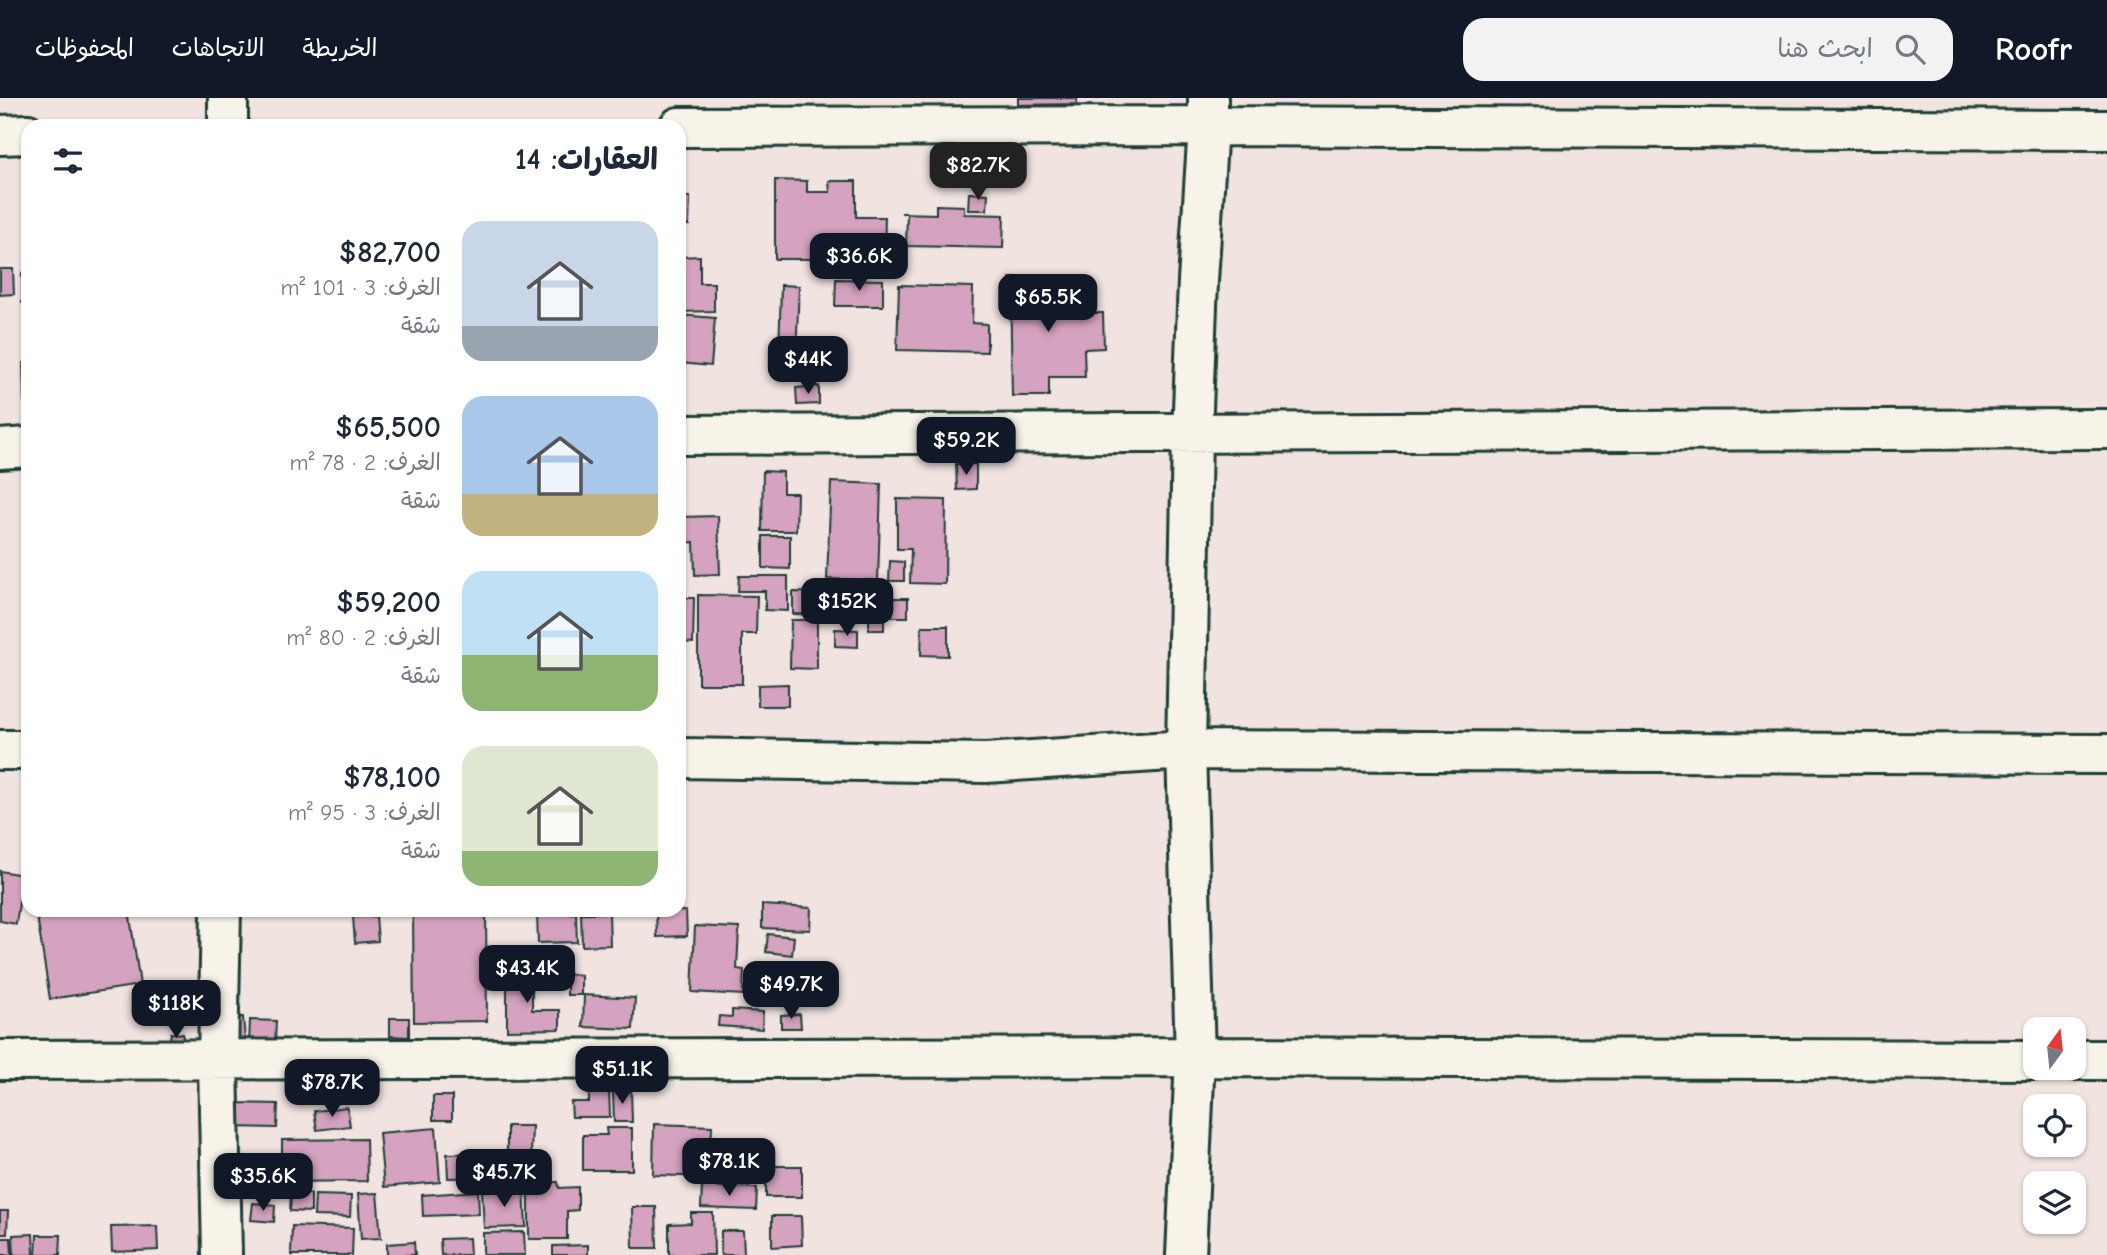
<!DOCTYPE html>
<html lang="ar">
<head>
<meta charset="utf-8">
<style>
  body { margin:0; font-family:"Comic Neue","Playpen Sans Arabic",sans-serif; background:#f2f2f3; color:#1f2937; direction:rtl; height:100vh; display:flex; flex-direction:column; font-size:26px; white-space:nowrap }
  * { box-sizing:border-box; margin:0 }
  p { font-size:23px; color:#747a83 }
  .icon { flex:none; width:38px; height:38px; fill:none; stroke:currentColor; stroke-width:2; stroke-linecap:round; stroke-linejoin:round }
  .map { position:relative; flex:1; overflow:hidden; direction:ltr }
  .sheet { position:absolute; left:21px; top:21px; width:665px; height:798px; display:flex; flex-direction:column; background:#fff; border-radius:21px; box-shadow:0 2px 5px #0004; direction:rtl }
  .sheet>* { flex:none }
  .needle { width:46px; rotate:15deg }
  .controls { position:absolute; left:2023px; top:919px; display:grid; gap:14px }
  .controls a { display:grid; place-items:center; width:63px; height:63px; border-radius:14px; background:#fff; box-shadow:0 2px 5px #0004; font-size:35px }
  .price { position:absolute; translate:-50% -60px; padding:0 16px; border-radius:14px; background:#111827; color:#fff; font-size:23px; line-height:46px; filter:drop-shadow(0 2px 4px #0008) }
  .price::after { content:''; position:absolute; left:50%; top:42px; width:21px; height:16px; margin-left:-10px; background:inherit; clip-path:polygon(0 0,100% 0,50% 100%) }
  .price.current { background:#222; color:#fff }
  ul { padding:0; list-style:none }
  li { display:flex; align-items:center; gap:21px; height:175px; padding:0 28px }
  li span { display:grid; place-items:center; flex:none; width:196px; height:140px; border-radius:21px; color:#555 }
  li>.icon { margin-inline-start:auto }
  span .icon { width:84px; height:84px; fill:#fffc; stroke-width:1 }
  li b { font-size:30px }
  h2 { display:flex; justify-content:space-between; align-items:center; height:84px; padding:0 28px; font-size:30px }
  header { display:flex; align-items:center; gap:42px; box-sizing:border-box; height:98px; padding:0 35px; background:#111827; color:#fff }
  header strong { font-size:33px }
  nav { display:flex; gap:38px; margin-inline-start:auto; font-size:24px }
  .search { width:490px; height:63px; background:#f2f2f3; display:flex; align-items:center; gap:18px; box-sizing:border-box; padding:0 24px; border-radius:21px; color:#747a83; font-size:26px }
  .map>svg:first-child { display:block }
</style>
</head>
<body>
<header>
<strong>Roofr</strong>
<div class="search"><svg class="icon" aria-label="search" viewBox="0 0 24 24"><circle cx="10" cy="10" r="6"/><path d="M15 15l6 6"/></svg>ابحث هنا</div>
<nav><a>الخريطة</a><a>الاتجاهات</a><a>المحفوظات</a></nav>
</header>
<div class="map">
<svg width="2107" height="1157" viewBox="0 0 2107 1157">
  <rect width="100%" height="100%" fill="#f0e3e0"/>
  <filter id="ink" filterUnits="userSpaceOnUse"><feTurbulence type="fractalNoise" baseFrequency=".0143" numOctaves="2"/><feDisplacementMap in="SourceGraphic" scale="14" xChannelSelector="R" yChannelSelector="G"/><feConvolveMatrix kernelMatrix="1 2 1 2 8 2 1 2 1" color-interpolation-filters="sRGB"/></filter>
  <g filter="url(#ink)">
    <path fill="#d5a3bf" stroke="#1f3d34" stroke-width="2" d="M 1018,0 L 1077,0 L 1077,6 L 1018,7 Z
      M 775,82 L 807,83 L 807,94 L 830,94 L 829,83 L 856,83 L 856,119 L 885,119 L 884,161 L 775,161 Z
      M 969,95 L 988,96 L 987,112 L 968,112 Z
      M 679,99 L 690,99 L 689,127 L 679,127 Z
      M 936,107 L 964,108 L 964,116 L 1004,117 L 1003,150 L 906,148 L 907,115 L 901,115 L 936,116 Z
      M 700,158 L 700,185 L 714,185 L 714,213 L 679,214 L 679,159 Z
      M 0,171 L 13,171 L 14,196 L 0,197 Z
      M 22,175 L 28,176 L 28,205 L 22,205 Z
      M 1010,180 L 1071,180 L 1072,215 L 1103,215 L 1104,250 L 1084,251 L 1085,279 L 1049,279 L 1049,298 L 1012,298 Z
      M 836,181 L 883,182 L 883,208 L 835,208 Z
      M 781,187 L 799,188 L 796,258 L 779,257 Z
      M 899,187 L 973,189 L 972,225 L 987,226 L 987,254 L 897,252 Z
      M 679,217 L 715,220 L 711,268 L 679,265 Z
      M 23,265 L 28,265 L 28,304 L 24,304 Z
      M 819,288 L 819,306 L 797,307 L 796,290 Z
      M 956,366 L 976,366 L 976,391 L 957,392 Z
      M 763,373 L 783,374 L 783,395 L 797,395 L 796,433 L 762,433 Z
      M 831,384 L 881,386 L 878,483 L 827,481 Z
      M 897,401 L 946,402 L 945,486 L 910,485 L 911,451 L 897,451 Z
      M 718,418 L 720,476 L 695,477 L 694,444 L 679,445 L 679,419 Z
      M 763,438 L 790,438 L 790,471 L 763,470 Z
      M 890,463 L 904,464 L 904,483 L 889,483 Z
      M 739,478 L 788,478 L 788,513 L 765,512 L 765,493 L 738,493 Z
      M 793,494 L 831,495 L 831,517 L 793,516 Z
      M 840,496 L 884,497 L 884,532 L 869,532 L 869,518 L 840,518 Z
      M 698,497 L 757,498 L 756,536 L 742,536 L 742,586 L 698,586 Z
      M 679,500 L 694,500 L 693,545 L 682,544 L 682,539 L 679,539 Z
      M 892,500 L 908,500 L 908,519 L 892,519 Z
      M 791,522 L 817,522 L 817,571 L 790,570 Z
      M 922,528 L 948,528 L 948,558 L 921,557 Z
      M 835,531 L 858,532 L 858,549 L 835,548 Z
      M 788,586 L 788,608 L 758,608 L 758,587 Z
      M 0,773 L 23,777 L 16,826 L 0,823 Z
      M 762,807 L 811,810 L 810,832 L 762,830 Z
      M 36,812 L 129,812 L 140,887 L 50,901 Z
      M 486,813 L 487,923 L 414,924 L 413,815 Z
      M 686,813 L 687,838 L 657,839 L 656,814 Z
      M 576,815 L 577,844 L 538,845 L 537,816 Z
      M 581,815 L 609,815 L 610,847 L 582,848 Z
      M 376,818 L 378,843 L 355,845 L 353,819 Z
      M 695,828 L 739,830 L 737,871 L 744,872 L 743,897 L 692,894 Z
      M 768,836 L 794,839 L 792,857 L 766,854 Z
      M 507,872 L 532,872 L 532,912 L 560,912 L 560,931 L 507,932 Z
      M 567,876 L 581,877 L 581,897 L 567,897 Z
      M 584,897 L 635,900 L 633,931 L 583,929 Z
      M 732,912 L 763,914 L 762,931 L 718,928 L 719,918 L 732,919 Z
      M 800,916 L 801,930 L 781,930 L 781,917 Z
      M 243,919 L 245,943 L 229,944 L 227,920 Z
      M 390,920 L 409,920 L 409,939 L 390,938 Z
      M 250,922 L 276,923 L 275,946 L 249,946 Z
      M 171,935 L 183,936 L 182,949 L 169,947 Z
      M 589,992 L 609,992 L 610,1019 L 572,1019 L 571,1004 L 589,1004 Z
      M 613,992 L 631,992 L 632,1024 L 614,1024 Z
      M 433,998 L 452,998 L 452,1022 L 433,1022 Z
      M 234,1005 L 278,1006 L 277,1030 L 234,1029 Z
      M 347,1009 L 350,1028 L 317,1032 L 314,1013 Z
      M 654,1026 L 712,1028 L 710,1079 L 653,1077 Z
      M 507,1028 L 532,1028 L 531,1057 L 507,1056 Z
      M 436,1030 L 440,1084 L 384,1089 L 379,1035 Z
      M 606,1030 L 632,1030 L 632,1072 L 583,1072 L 583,1037 L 607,1037 Z
      M 366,1041 L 367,1083 L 282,1084 L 282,1042 Z
      M 497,1055 L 498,1079 L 448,1080 L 447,1056 Z
      M 766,1068 L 802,1068 L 802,1099 L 766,1099 Z
      M 529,1084 L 558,1084 L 559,1090 L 578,1089 L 578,1112 L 567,1113 L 567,1141 L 529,1141 Z
      M 702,1088 L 757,1090 L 756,1112 L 701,1110 Z
      M 524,1091 L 526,1129 L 484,1130 L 482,1093 Z
      M 478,1093 L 479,1116 L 423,1118 L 422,1097 Z
      M 291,1095 L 311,1096 L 311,1114 L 290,1113 Z
      M 377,1095 L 381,1140 L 361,1141 L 358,1096 Z
      M 315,1097 L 351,1098 L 350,1119 L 314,1118 Z
      M 253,1105 L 275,1107 L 274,1124 L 251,1122 Z
      M 632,1109 L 656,1109 L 657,1150 L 633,1150 Z
      M 0,1113 L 8,1113 L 7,1136 L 0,1136 Z
      M 691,1115 L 713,1115 L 714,1157 L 669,1157 L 669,1126 L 691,1125 Z
      M 772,1118 L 801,1118 L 802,1147 L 772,1149 Z
      M 157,1128 L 158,1152 L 112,1154 L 111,1129 Z
      M 292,1128 L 353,1130 L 352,1157 L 291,1157 Z
      M 721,1133 L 743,1133 L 744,1157 L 721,1157 Z
      M 524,1134 L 525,1157 L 483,1157 L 483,1135 Z
      M 33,1136 L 34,1157 L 14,1157 L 13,1137 Z
      M 37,1137 L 61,1137 L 60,1157 L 36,1157 Z
      M 0,1140 L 11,1140 L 12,1157 L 0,1157 Z
      M 469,1140 L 470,1157 L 441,1157 L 440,1141 Z
      M 414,1144 L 415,1157 L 387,1157 L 387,1146 Z
      M 588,1147 L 588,1157 L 553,1157 L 553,1148 Z"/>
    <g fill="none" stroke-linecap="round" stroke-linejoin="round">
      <g stroke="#1f3d34" stroke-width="44">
        <path id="minor" d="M 228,28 L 228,0
          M 679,29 L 1208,28 L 2107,32
          M 0,37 L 28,36
          M 679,337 L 2107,331
          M 0,351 L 28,349
          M 0,652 L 28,652
          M 679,660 L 986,665 L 1186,652 L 2107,656
          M 221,812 L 218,962 L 222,1157
          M 0,962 L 1195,959 L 2035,962
          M 2074,962 L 2107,962
          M 1186,1157 L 1195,959 L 1186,652 L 1192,337 L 1198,183 L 1208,28 L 1208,0"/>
      </g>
      <use href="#minor" stroke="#f7f3e8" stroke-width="38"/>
    </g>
  </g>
</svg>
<div class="controls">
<a><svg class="needle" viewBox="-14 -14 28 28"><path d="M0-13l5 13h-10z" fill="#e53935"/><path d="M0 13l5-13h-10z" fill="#747a83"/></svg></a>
<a><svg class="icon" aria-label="locate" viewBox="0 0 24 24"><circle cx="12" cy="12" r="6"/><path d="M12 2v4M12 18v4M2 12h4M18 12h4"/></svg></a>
<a><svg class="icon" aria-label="layers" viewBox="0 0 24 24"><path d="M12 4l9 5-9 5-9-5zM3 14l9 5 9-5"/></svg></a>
</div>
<b class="price current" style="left:978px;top:104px">$82.7K</b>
<b class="price" style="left:859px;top:195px">$36.6K</b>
<b class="price" style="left:1048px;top:236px">$65.5K</b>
<b class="price" style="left:808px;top:298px">$44K</b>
<b class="price" style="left:966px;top:379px">$59.2K</b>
<b class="price" style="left:847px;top:540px">$152K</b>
<b class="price" style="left:527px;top:907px">$43.4K</b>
<b class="price" style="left:791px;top:923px">$49.7K</b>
<b class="price" style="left:176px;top:942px">$118K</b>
<b class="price" style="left:622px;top:1008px">$51.1K</b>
<b class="price" style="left:332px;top:1021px">$78.7K</b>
<b class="price" style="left:729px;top:1100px">$78.1K</b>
<b class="price" style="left:504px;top:1111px">$45.7K</b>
<b class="price" style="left:263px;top:1115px">$35.6K</b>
<section class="sheet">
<h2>العقارات: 14<svg class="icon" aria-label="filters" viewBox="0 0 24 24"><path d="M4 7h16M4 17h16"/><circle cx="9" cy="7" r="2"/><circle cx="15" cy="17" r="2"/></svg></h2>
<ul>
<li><span style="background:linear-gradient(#c9d6e8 75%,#9aa5b1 0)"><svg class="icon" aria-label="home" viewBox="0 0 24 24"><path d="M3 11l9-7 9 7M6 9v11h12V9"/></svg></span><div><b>$82,700</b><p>الغرف: 3 · 101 m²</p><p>شقة</p></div></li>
<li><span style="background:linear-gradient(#a9c7e8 70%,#c2b280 0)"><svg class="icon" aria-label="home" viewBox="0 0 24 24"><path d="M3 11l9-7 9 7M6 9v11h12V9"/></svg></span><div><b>$65,500</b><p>الغرف: 2 · 78 m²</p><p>شقة</p></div></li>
<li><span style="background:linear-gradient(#bfe0f5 60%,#8fb573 0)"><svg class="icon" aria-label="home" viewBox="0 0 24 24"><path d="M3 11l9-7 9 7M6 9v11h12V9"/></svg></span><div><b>$59,200</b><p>الغرف: 2 · 80 m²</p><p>شقة</p></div></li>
<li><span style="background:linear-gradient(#dfe7d0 75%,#8fb573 0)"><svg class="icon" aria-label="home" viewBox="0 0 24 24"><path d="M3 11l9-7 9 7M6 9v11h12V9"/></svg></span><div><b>$78,100</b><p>الغرف: 3 · 95 m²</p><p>شقة</p></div></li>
</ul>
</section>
</div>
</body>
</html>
